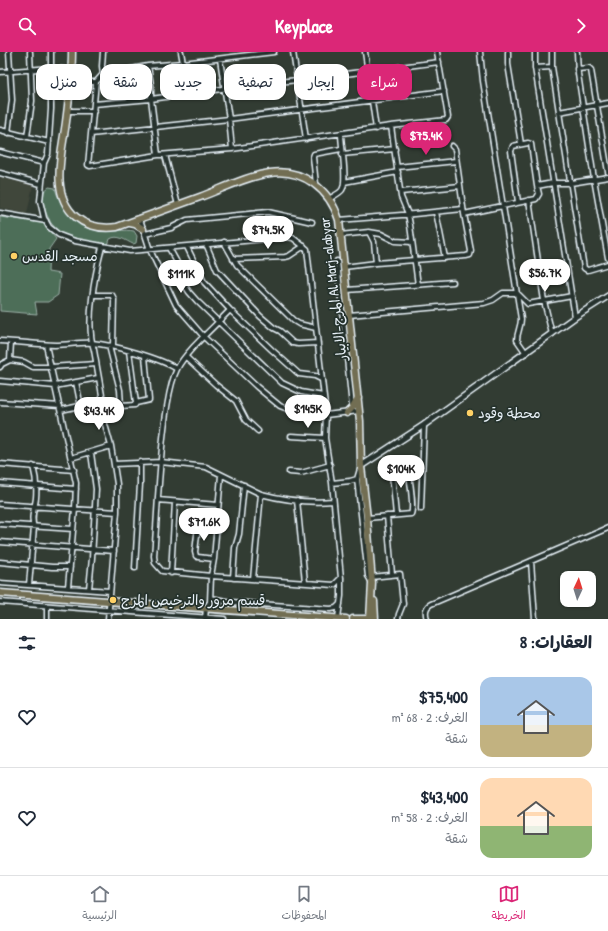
<!DOCTYPE html>
<html lang="ar">
<head>
<meta charset="utf-8">
<style>
  body { margin:0; font-family:"Patrick Hand","Playpen Sans Arabic",sans-serif; background:#f2f2f3; color:#1f2937; direction:rtl; height:100vh; display:flex; flex-direction:column; font-size:15px; white-space:nowrap }
  * { box-sizing:border-box; margin:0 }
  p { font-size:13px; color:#747a83 }
  .icon { flex:none; width:22px; height:22px; fill:none; stroke:currentColor; stroke-width:2; stroke-linecap:round; stroke-linejoin:round }
  .map { position:relative; height:567px; overflow:hidden; direction:ltr }
  .panel { display:flex; flex-direction:column; background:#fff; flex:1 }
  .panel>* { flex:none }
  .banner { position:absolute; left:12px; top:12px; width:400px; height:36px; direction:rtl; display:flex; gap:8px }
  .needle { width:26px; rotate:4deg }
  .fabs { position:absolute; left:560px; top:519px; display:grid; gap:8px }
  .fabs a { display:grid; place-items:center; width:36px; height:36px; border-radius:8px; background:#fff; box-shadow:0 1px 3px #0004; font-size:20px }
  .price { position:absolute; translate:-50% -34px; padding:0 9px; border-radius:14px; background:#fff; color:#222; font-size:13px; line-height:26px; filter:drop-shadow(0 1px 2px #0008) }
  .price::after { content:''; position:absolute; left:50%; top:24px; width:12px; height:9px; margin-left:-6px; background:inherit; clip-path:polygon(0 0,100% 0,50% 100%) }
  .price.current { background:#db2777; color:#fff }
  ul { padding:0; list-style:none }
  li { display:flex; align-items:center; gap:12px; height:100px; padding:0 16px }
  li+li { border-top:1px solid #e0e1e3 }
  li span { display:grid; place-items:center; flex:none; width:112px; height:80px; border-radius:12px; color:#555 }
  li>.icon { margin-inline-start:auto }
  span .icon { width:48px; height:48px; fill:#fffc; stroke-width:1 }
  li b { font-size:17px }
  h2 { display:flex; justify-content:space-between; align-items:center; height:48px; padding:0 16px; font-size:17px }
  .tag { padding:0 14px; border-radius:12px; background:#fff; box-shadow:0 1px 3px #0004; font-size:14px; line-height:36px }
  .tag.current { background:#db2777; color:#fff }
  header { display:flex; justify-content:space-between; align-items:center; height:52px; padding:0 16px; background:#db2777; color:#fff; font-size:18px; font-weight:700 }
  .tab-bar { display:flex; justify-content:space-around; align-items:center; height:56px; border-top:1px solid #e0e1e3; background:#fff; font-size:11px; color:#747a83 }
  .tab-bar a { display:grid; justify-items:center; gap:2px }
  .tab-bar .current { color:#db2777 }
  .map>svg:first-child { display:block }
</style>
</head>
<body>
<header><svg class="icon" aria-label="forward" viewBox="0 0 24 24"><path d="M9 5l7 7-7 7"/></svg>Keyplace<svg class="icon" aria-label="search" viewBox="0 0 24 24"><circle cx="10" cy="10" r="6"/><path d="M15 15l6 6"/></svg></header>
<div class="map">
<svg width="608" height="567" viewBox="0 0 608 567">
  <rect width="100%" height="100%" fill="#323c33"/>
  <filter id="ink" filterUnits="userSpaceOnUse"><feTurbulence type="fractalNoise" baseFrequency=".025" numOctaves="2"/><feDisplacementMap in="SourceGraphic" scale="8" xChannelSelector="R" yChannelSelector="G"/><feConvolveMatrix kernelMatrix="1 2 1 2 8 2 1 2 1" color-interpolation-filters="sRGB"/></filter>
  <g filter="url(#ink)">
    <path fill="#41463b" d="M 0,126 L 33,133 L 27,162 L 0,156 Z"/>
    <path fill="#4e6e59" stroke="#9bb0a8" d="M 49,135 L 55,136 C 61,159 79,178 103,179 C 114,180 124,177 134,179 L 137,184 L 136,191 L 133,192 C 126,189 118,182 110,187 L 108,193 L 106,194 L 69,186 L 61,182 L 51,171 L 46,161 L 43,149 L 44,139 Z
      M 0,165 L 44,171 L 56,187 L 49,197 L 48,220 L 60,222 L 58,243 L 48,250 L 35,250 L 37,262 L 0,259 Z"/>
    <g fill="none" stroke-linecap="round" stroke-linejoin="round">
      <g stroke="#e8f1f8" stroke-width="7">
        <path id="minor" d="M 51,0 L 51,57 L 48,102 L 44,111 L 40,149 L 44,166 L 49,175 L 59,183 L 75,189 L 130,199 L 288,185 L 293,186 L 307,197 L 326,363 L 325,386 L 332,431 L 341,526 L 341,544 L 338,566
          M 103,0 L 102,14 L 103,22
          M 181,0 L 183,11
          M 274,0 L 183,11 L 148,14 L 103,22 L 96,30 L 88,113 L 90,114 L 158,103 L 232,97 L 391,74 L 446,68 L 448,65 L 437,0
          M 293,0 L 306,87
          M 365,0 L 376,77
          M 480,0 L 483,29 L 521,267 C 521,275 517,280 517,288 L 526,301
          M 508,0 L 508,12 L 521,92
          M 535,0 L 535,16 L 575,265
          M 552,0 L 552,15 L 559,60 L 584,216 L 587,218 L 588,218 L 608,212
          M 577,0 L 578,22 L 594,127 L 608,206
          M 220,7 L 229,67 L 232,97
          M 148,14 L 151,33 L 151,47 L 158,103
          M 535,16 L 552,15
          M 577,17 L 589,16 L 591,18 L 608,120
          M 0,20 L 51,16 L 72,18
          M 71,30 L 96,30
          M 94,52 L 151,47 L 257,32 L 298,28 L 439,10
          M 67,59 L 94,59
          M 559,60 L 608,51
          M 391,74 L 401,145 L 408,162 L 410,173 L 418,233
          M 0,78 L 49,90
          M 8,81 L 12,48 L 9,0
          M 91,82 L 229,67 L 444,39
          M 27,85 L 32,49 L 30,0
          M 0,100 L 44,111
          M 342,102 L 395,97
          M 165,103 L 178,153
          M 397,115 L 456,109
          M 0,121 L 41,132
          M 344,130 L 398,120
          M 316,132 L 313,105 L 314,102 L 341,97
          M 401,140 L 460,134
          M 329,147 C 333,144 339,142 342,138 C 348,129 341,93 341,82
          M 529,148 L 544,249 L 552,282
          M 518,150 L 511,99 L 513,94 L 528,91 L 531,92 L 537,134
          M 436,160 L 445,206
          M 0,161 L 46,169
          M 464,162 L 536,147 L 539,142 L 537,134 L 553,131 L 571,131 L 608,125
          M 140,167 L 150,198 L 176,253 L 204,285 L 257,335 L 280,354 L 298,361 L 317,364 L 359,359
          M 339,168 L 414,162 L 463,157
          M 369,180 L 381,182 L 395,189 L 412,190
          M 145,182 L 171,176 L 187,168 L 268,160 L 312,170
          M 340,183 L 369,180 L 374,190 L 376,211
          M 224,190 L 237,213 L 294,269 L 299,272 L 316,276
          M 206,192 L 217,218 L 260,264 L 274,276 L 280,279 L 293,291 L 298,292 L 318,291
          M 102,195 C 95,222 85,271 94,298 L 103,349 L 101,358 L 111,394 L 117,432 L 117,460 L 108,567
          M 187,195 L 204,230 L 230,258 L 272,298 L 299,322 L 315,324 L 321,327
          M 169,196 L 179,214 L 184,232 L 189,240 L 197,249 L 282,331 L 301,340 L 323,344
          M 233,207 L 285,205 L 289,204 L 304,194
          M 337,209 L 352,355
          M 344,215 L 376,211 L 466,204 L 470,203 L 471,199 L 464,162 L 455,97 L 452,94
          M 347,238 L 453,230
          M 93,243 L 112,243 L 114,247 L 113,293 L 109,294 L 120,338 L 121,354 L 101,358
          M 230,258 C 214,275 187,298 177,317 C 171,329 169,343 167,355 C 159,405 158,455 154,504 L 155,511 L 162,519 L 211,524 L 334,533 L 341,526
          M 349,263 L 484,251 L 493,248 L 503,241 L 517,241 L 528,252 L 572,244
          M 0,289 C 18,290 37,292 55,293 C 68,293 80,290 92,291 C 113,293 160,306 177,317
          M 46,293 L 76,431 L 75,457 L 68,535
          M 129,299 L 136,351
          M 186,305 L 216,333 L 236,349 L 246,368 L 258,379
          M 10,308 L 24,310 L 33,315 L 51,315 L 96,312
          M 0,315 L 2,312 L 10,308 L 11,290
          M 0,329 L 55,334 L 98,326
          M 76,330 L 81,355
          M 0,350 L 60,354
          M 121,354 L 135,353 L 136,351 L 149,348 L 145,304
          M 61,358 L 103,349
          M 291,384 L 325,386
          M 71,406 L 111,394
          M 0,412 L 74,418
          M 114,412 L 161,410 L 206,415 L 261,442 C 284,448 310,451 333,449
          M 289,420 L 301,421 L 330,413
          M 357,427 L 368,524 L 371,529
          M 0,431 L 76,437
          M 332,431 L 350,429 L 357,427 L 360,417
          M 158,448 L 218,453
          M 297,448 L 305,530
          M 0,452 L 117,460
          M 421,457 L 424,373
          M 387,464 L 392,522
          M 367,466 L 411,462 C 415,454 408,422 408,410 L 391,412 L 396,463
          M 0,472 L 73,477
          M 0,490 L 114,499
          M 214,507 L 198,505 L 196,504 L 195,500 L 198,474 L 216,474
          M 531,509 L 535,567
          M 0,510 L 52,515 L 70,515
          M 135,516 L 140,432 L 140,410
          M 171,521 L 175,450
          M 371,525 L 400,522 L 403,552 L 399,562 L 398,567
          M 233,526 L 235,496 L 239,482 L 244,433
          M 253,527 L 261,442
          M 0,531 L 110,539
          M 29,533 L 34,475 C 30,465 35,456 36,446 C 37,435 36,425 33,414
          M 89,537 L 92,506 L 96,437 L 91,401
          M 211,546 L 231,550 L 331,557 L 336,556 L 340,552
          M 0,550 L 224,567
          M 47,567 L 47,554
          M 205,567 L 206,556 L 210,550 L 211,524 L 214,507 L 221,423
          M 427,567 C 425,561 425,555 431,552 L 608,476"/>
      </g>
      <g stroke="#e8f1f8" stroke-width="8">
        <path id="tertiary" d="M 361,414 L 424,373 L 575,265 L 608,244"/>
      </g>
      <g stroke="#e8f1f8" stroke-width="9">
        <path id="primary" d="M 72,0 C 72,23 69,47 66,70 C 62,101 49,142 76,165 C 88,175 102,177 117,175 C 145,165 173,155 200,145 C 222,137 247,124 270,121 C 303,116 330,138 339,168 L 360,369 L 361,414 L 367,466 L 372,531 L 370,567
          M 130,171 L 135,172 L 143,177
          M 347,361 L 352,356 L 358,346
          M 0,541 L 346,567
          M 374,549 L 375,567
          M 353,567 L 373,567"/>
      </g>
      <use href="#minor" stroke="#26332d" stroke-width="4"/>
      <use href="#tertiary" stroke="#26332d" stroke-width="5"/>
      <use href="#primary" stroke="#726e52" stroke-width="6"/>
    </g>
  </g>
  <g fill="#ffd166" stroke="#26332d" stroke-width="1.5">
    <circle cx="14" cy="204" r="4"/>
    <circle cx="470" cy="361" r="4"/>
    <circle cx="113" cy="548" r="4"/>
  </g>
  <g text-anchor="middle" stroke-width="3.5" stroke-linejoin="round" paint-order="stroke">
    <g font-size="14" fill="#e8f1f8" stroke="#26332d" text-anchor="start">
      <text x="22" y="209">مسجد القدس</text>
      <text x="478" y="366">محطة وقود</text>
      <text x="121" y="553">قسم مرور والترخيص المرج</text>
    </g>
    <g font-size="14" fill="#e8f1f8" stroke="#26332d">
      <text transform="translate(333 237) rotate(-97)" y="5">المرج-الابيار Al Marj-alabyar</text>
    </g>
  </g>
</svg>
<div class="fabs">
<a><svg class="needle" viewBox="-14 -14 28 28"><path d="M0-13l5 13h-10z" fill="#e53935"/><path d="M0 13l5-13h-10z" fill="#747a83"/></svg></a>
</div>
<b class="price current" style="left:426px;top:104px">$75.4K</b>
<b class="price" style="left:268px;top:198px">$74.5K</b>
<b class="price" style="left:545px;top:241px">$56.7K</b>
<b class="price" style="left:181px;top:242px">$111K</b>
<b class="price" style="left:308px;top:377px">$145K</b>
<b class="price" style="left:99px;top:379px">$43.4K</b>
<b class="price" style="left:401px;top:437px">$104K</b>
<b class="price" style="left:204px;top:490px">$71.6K</b>
<div class="banner">
<a class="tag current">شراء</a>
<a class="tag">إيجار</a>
<a class="tag">تصفية</a>
<a class="tag">جديد</a>
<a class="tag">شقة</a>
<a class="tag">منزل</a>
</div>
</div>
<section class="panel">
<h2>العقارات: 8<svg class="icon" aria-label="filters" viewBox="0 0 24 24"><path d="M4 7h16M4 17h16"/><circle cx="9" cy="7" r="2"/><circle cx="15" cy="17" r="2"/></svg></h2>
<ul>
<li><span style="background:linear-gradient(#a9c7e8 60%,#c2b280 0)"><svg class="icon" aria-label="home" viewBox="0 0 24 24"><path d="M3 11l9-7 9 7M6 9v11h12V9"/></svg></span><div><b>$75,400</b><p>الغرف: 2 · 68 m²</p><p>شقة</p></div><svg class="icon" aria-label="heart" viewBox="0 0 24 24"><path d="M12 20l-8-8c-3-5 5-10 8-4 3-6 11-1 8 4z"/></svg></li>
<li><span style="background:linear-gradient(#ffd9b3 60%,#8fb573 0)"><svg class="icon" aria-label="home" viewBox="0 0 24 24"><path d="M3 11l9-7 9 7M6 9v11h12V9"/></svg></span><div><b>$43,400</b><p>الغرف: 2 · 58 m²</p><p>شقة</p></div><svg class="icon" aria-label="heart" viewBox="0 0 24 24"><path d="M12 20l-8-8c-3-5 5-10 8-4 3-6 11-1 8 4z"/></svg></li>
</ul>
</section>
<nav class="tab-bar">
<a class="current"><svg class="icon" aria-label="map" viewBox="0 0 24 24"><path d="M3 6l6-2 6 2 6-2v14l-6 2-6-2-6 2zM9 4v14M15 6v14"/></svg>الخريطة</a>
<a><svg class="icon" aria-label="saved" viewBox="0 0 24 24"><path d="M7 4h10v16l-5-4-5 4z"/></svg>المحفوظات</a>
<a><svg class="icon" aria-label="home" viewBox="0 0 24 24"><path d="M3 11l9-7 9 7M6 9v11h12V9"/></svg>الرئيسية</a>
</nav>
</body>
</html>
